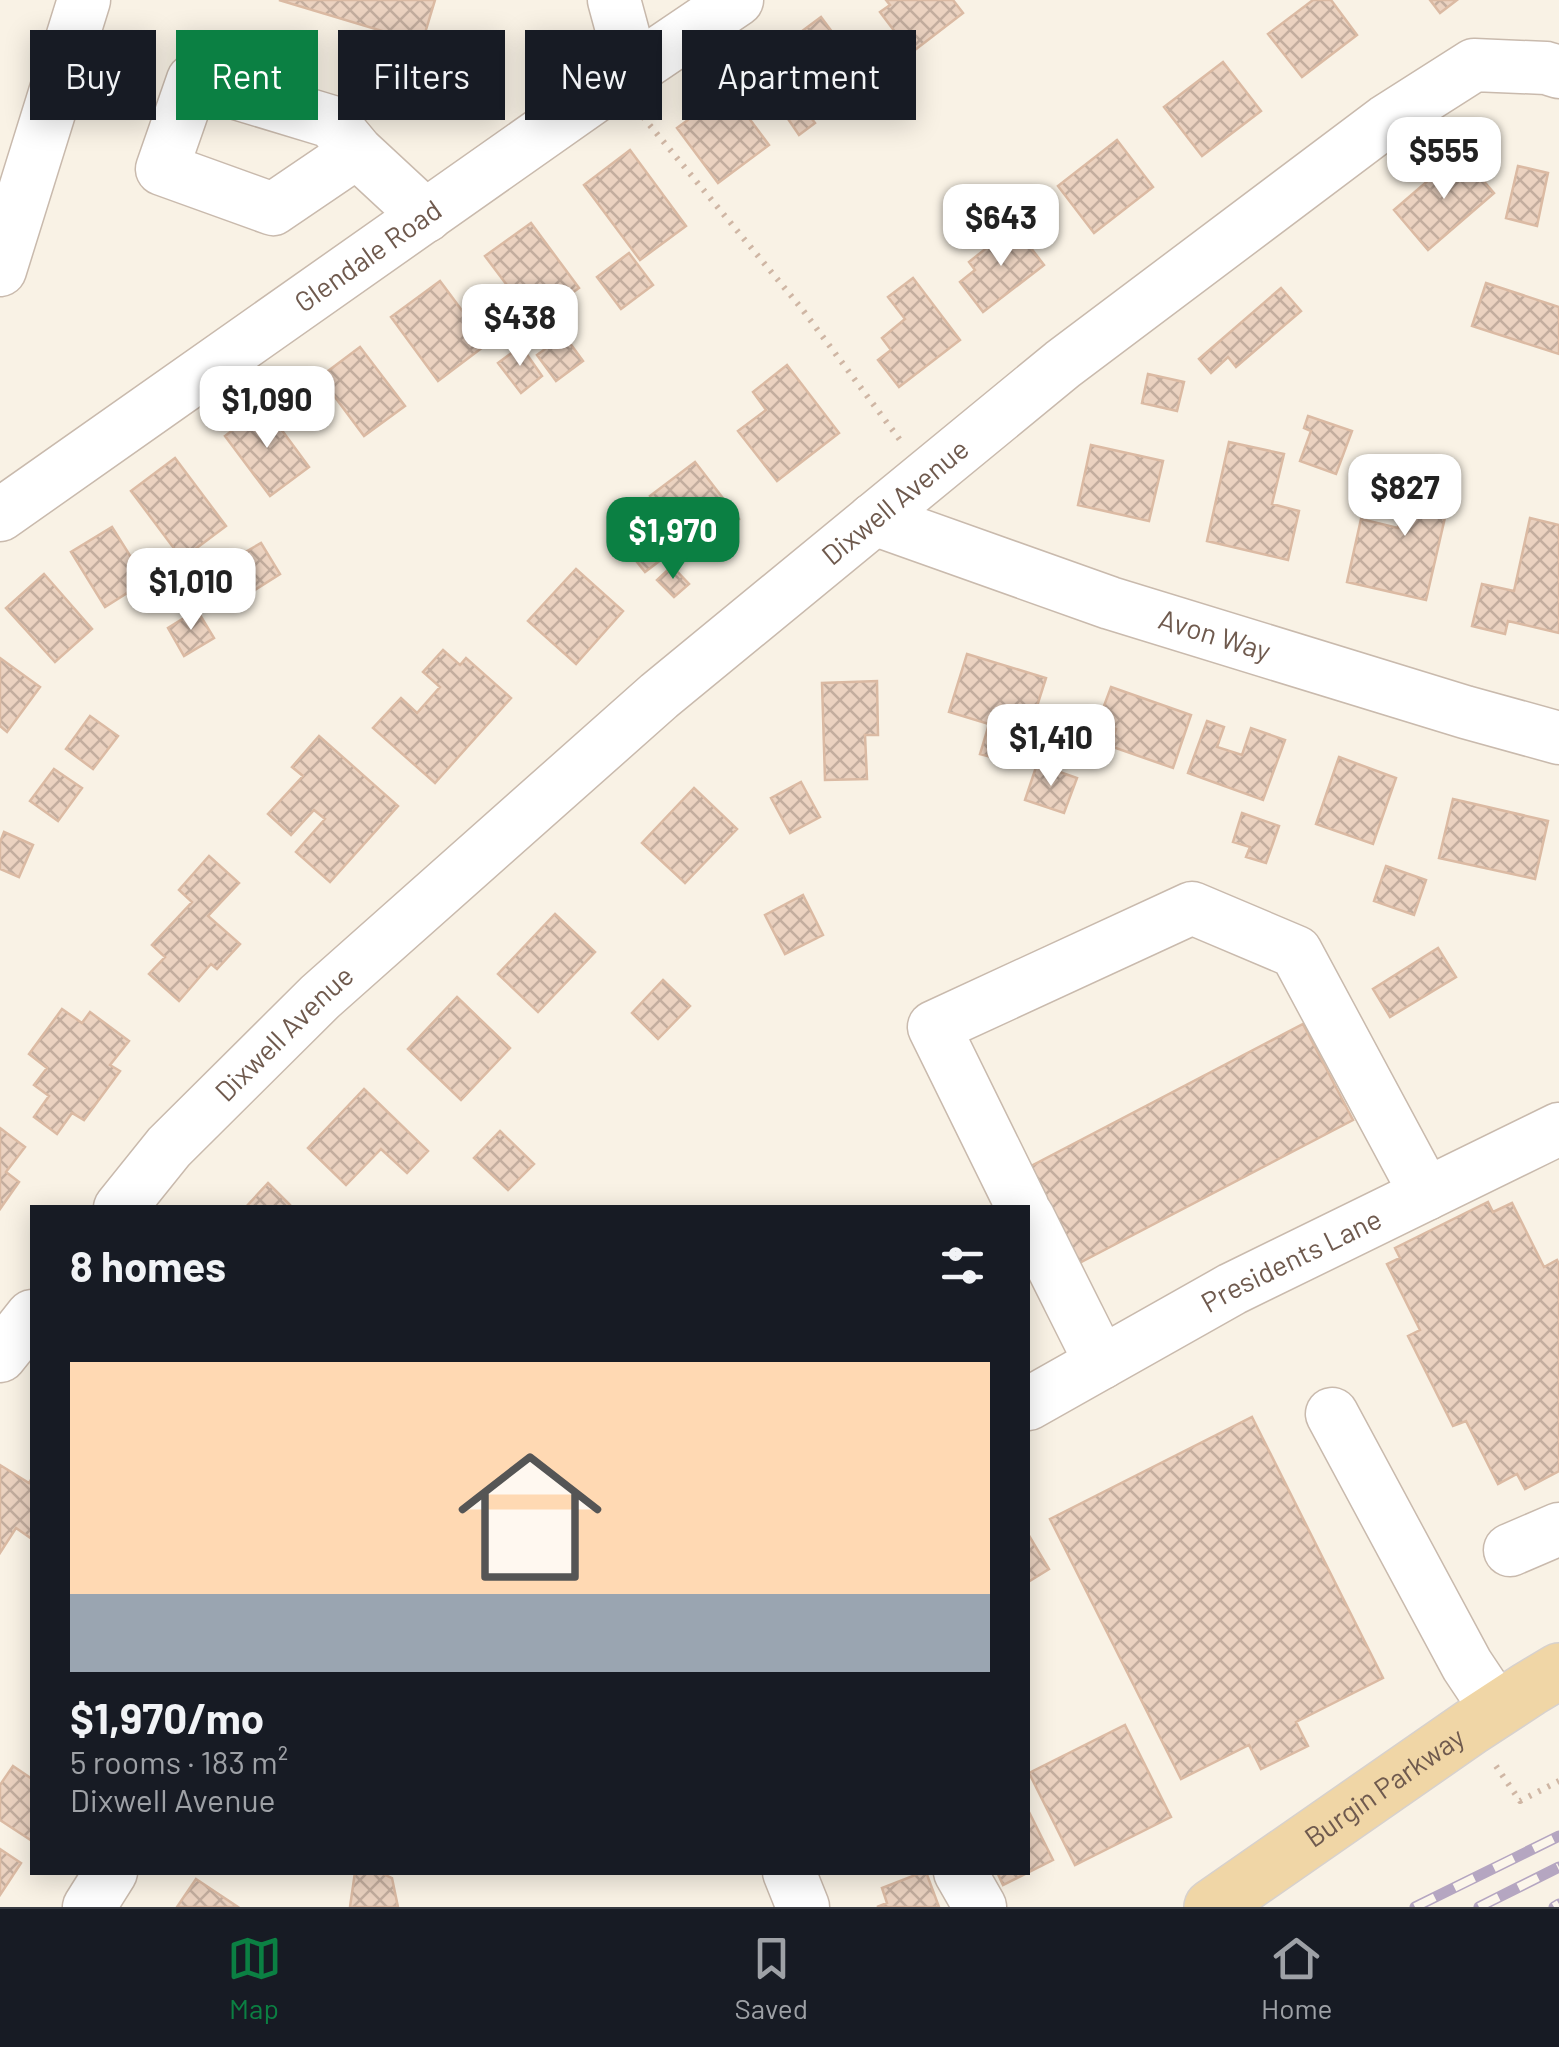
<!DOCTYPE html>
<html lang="en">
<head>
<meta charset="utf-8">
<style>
  body { margin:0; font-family:Barlow,sans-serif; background:#20242c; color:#f1f3f6; height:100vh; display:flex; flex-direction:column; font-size:38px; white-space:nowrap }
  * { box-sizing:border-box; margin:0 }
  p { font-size:32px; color:#9ea1a6 }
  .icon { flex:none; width:55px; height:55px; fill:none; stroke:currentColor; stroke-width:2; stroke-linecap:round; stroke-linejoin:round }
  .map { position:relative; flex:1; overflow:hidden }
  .panel { position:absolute; left:30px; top:1205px; width:1000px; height:670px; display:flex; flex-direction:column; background:#171b24; border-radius:0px; box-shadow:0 5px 25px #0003 }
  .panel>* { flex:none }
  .banner { position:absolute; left:30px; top:30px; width:1000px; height:90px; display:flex; gap:20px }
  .price { position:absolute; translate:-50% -85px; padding:0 22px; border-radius:20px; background:#fff; color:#222; font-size:32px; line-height:65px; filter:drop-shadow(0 2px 5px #0008) }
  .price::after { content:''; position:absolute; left:50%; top:60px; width:30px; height:22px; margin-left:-15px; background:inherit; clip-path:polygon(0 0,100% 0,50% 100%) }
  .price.on { background:#0b8043; color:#fff }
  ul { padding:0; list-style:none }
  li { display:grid; align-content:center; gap:20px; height:530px; padding:0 40px }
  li+li { border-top:2px solid #363941 }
  li span { display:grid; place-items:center; height:310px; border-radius:0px; color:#555 }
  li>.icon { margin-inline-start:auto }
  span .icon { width:180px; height:180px; fill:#fffc; stroke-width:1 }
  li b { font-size:42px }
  h2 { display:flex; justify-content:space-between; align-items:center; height:120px; padding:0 40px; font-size:42px }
  .pill { padding:0 35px; border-radius:0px; background:#171b24; box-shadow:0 5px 25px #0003; font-size:35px; line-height:90px }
  .pill.on { background:#0b8043; color:#fff }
  .tab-bar { display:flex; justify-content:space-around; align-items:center; height:140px; border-top:2px solid #363941; background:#171b24; font-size:28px; color:#9ea1a6 }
  .tab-bar a { display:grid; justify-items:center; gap:5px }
  .tab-bar .on { color:#0b8043 }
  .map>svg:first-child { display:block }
</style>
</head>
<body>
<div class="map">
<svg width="1559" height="1907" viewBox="0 0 1559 1907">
  <defs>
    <pattern id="building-cross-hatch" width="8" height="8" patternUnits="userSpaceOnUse" patternTransform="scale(2.5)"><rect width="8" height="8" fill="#ebd2c0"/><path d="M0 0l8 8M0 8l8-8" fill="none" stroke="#c3ad9e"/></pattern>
  </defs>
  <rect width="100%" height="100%" fill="#f9f2e5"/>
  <path fill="url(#building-cross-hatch)" stroke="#dbbaa3" stroke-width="2.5" d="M 279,0 L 435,0 L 422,43 Z
    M 886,0 L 953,0 L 963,13 L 911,53 L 880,12 L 890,5 Z
    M 1313,0 L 1331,0 L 1357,35 L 1302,77 L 1268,34 Z
    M 1430,0 L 1457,0 L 1440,13 Z
    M 821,17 L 867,79 L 825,110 L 778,49 Z
    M 1223,62 L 1261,111 L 1202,156 L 1164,107 Z
    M 728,90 L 769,145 L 718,183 L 677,128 Z
    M 799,102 L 815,123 L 799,135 L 784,113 Z
    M 1117,140 L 1153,187 L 1094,233 L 1058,186 Z
    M 630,150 L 686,226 L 640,260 L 584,185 Z
    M 1460,153 L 1494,193 L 1428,250 L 1394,210 Z
    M 1518,166 L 1548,173 L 1537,226 L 1506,218 Z
    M 531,223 L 579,288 L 534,321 L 485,256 Z
    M 1014,226 L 1044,265 L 983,312 L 960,282 L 975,270 L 969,262 Z
    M 629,253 L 653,285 L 621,309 L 597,277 Z
    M 913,278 L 960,340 L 899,387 L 878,360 L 891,350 L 882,338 L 905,319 L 888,297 Z
    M 440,281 L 487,344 L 438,381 L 391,317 Z
    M 1486,283 L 1559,307 L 1559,354 L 1472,326 Z
    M 1281,288 L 1301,311 L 1236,367 L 1228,357 L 1211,373 L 1199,359 Z
    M 564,335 L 583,361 L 556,381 L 537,355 Z
    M 521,346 L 542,376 L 521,393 L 498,363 Z
    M 360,347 L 405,406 L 364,436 L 320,377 Z
    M 787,365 L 839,433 L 777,481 L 738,431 L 766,410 L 753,392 Z
    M 1148,374 L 1184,382 L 1177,411 L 1142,403 Z
    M 264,406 L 309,467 L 270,496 L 225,436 Z
    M 1308,416 L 1352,431 L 1336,474 L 1300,461 L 1311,431 L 1304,428 Z
    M 1229,442 L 1284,454 L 1272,504 L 1299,511 L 1288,560 L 1207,541 Z
    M 1091,445 L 1163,461 L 1149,521 L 1078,505 Z
    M 175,458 L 226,526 L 182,559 L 131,491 Z
    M 695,462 L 739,519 L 695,553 L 650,496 Z
    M 1412,465 L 1455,474 L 1426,600 L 1347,582 L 1361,519 L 1398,528 Z
    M 1530,518 L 1559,525 L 1559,633 L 1508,621 L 1505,634 L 1472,626 L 1482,584 L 1514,591 Z
    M 658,521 L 678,547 L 645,572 L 625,547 Z
    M 112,527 L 146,581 L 105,607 L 71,552 Z
    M 261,543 L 280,574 L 250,593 L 230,561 Z
    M 672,566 L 689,584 L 674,597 L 657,580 Z
    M 576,569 L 623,611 L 576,664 L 528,621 Z
    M 44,574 L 92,629 L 55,662 L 6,608 Z
    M 197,610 L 214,638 L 184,656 L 168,628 Z
    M 443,650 L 460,665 L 466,658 L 511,698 L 435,783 L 373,728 L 401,698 L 417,713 L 440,687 L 423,672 Z
    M 967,654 L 1046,678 L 1023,750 L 1000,742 L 995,758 L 980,754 L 989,724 L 949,712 Z
    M 0,658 L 40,687 L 7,732 L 0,726 Z
    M 877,681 L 878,735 L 865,735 L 867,779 L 825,780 L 822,683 Z
    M 1111,687 L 1191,715 L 1173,768 L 1110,746 L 1116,729 L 1098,722 Z
    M 90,716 L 118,736 L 93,769 L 66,749 Z
    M 1207,721 L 1224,727 L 1217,747 L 1242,755 L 1251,728 L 1285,740 L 1263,800 L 1188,773 Z
    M 319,736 L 398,806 L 330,882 L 296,852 L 325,819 L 314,810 L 291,835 L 268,814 L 303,776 L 292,767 Z
    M 1339,757 L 1396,778 L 1373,844 L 1316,824 Z
    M 1037,764 L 1077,778 L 1064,813 L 1025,800 Z
    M 54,769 L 82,788 L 58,821 L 30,801 Z
    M 801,782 L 820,817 L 790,833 L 771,798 Z
    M 694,788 L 737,829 L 685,883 L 642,843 Z
    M 1453,799 L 1548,821 L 1535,879 L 1439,858 Z
    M 1242,813 L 1279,826 L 1266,863 L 1246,857 L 1250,847 L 1233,842 Z
    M 4,832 L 33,845 L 19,877 L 0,869 L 0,842 Z
    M 209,856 L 239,883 L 208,916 L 240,944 L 217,969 L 211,964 L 179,1001 L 149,974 L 165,957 L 152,945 L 192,902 L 179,890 Z
    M 1386,866 L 1426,880 L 1414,915 L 1374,901 Z
    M 803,895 L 823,935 L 785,954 L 765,915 Z
    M 555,914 L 595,952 L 538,1012 L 498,974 Z
    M 1438,948 L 1456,977 L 1390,1017 L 1373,989 Z
    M 663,980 L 690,1006 L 658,1039 L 632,1013 Z
    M 457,997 L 510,1048 L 461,1100 L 408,1049 Z
    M 62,1009 L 82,1023 L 90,1012 L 129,1041 L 110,1065 L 120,1071 L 84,1120 L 72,1113 L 57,1134 L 34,1117 L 49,1096 L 34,1085 L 47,1068 L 29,1054 Z
    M 1303,1024 L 1353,1120 L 1064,1271 L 1014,1175 Z
    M 364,1089 L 428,1151 L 407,1173 L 381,1149 L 346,1185 L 308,1148 Z
    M 0,1128 L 25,1147 L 6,1172 L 19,1182 L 0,1209 Z
    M 500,1131 L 534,1164 L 508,1190 L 474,1158 Z
    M 268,1183 L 290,1205 L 288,1208 L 245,1208 Z
    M 1488,1202 L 1493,1212 L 1512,1203 L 1544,1267 L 1557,1260 L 1559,1264 L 1559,1471 L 1525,1489 L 1517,1474 L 1498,1484 L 1466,1421 L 1453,1426 L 1408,1336 L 1420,1330 L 1387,1264 L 1400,1258 L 1395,1248 Z
    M 1252,1417 L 1383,1678 L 1296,1722 L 1308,1746 L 1261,1769 L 1249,1745 L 1181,1779 L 1050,1519 Z
    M 0,1465 L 29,1483 L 32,1478 L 32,1539 L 16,1528 L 0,1553 Z
    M 1028,1534 L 1049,1569 L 1028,1582 Z
    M 1125,1725 L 1171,1817 L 1075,1865 L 1029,1773 Z
    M 13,1766 L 32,1779 L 32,1841 L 0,1820 L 0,1785 Z
    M 1028,1810 L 1053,1860 L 1003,1885 L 997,1872 L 1028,1872 Z
    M 0,1849 L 21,1863 L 0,1895 Z
    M 355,1872 L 379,1872 L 392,1878 L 398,1907 L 350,1907 Z
    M 923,1872 L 926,1872 L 939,1907 L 877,1907 L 887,1903 L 882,1888 Z
    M 196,1879 L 238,1907 L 177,1907 Z"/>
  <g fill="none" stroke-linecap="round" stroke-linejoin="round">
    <g stroke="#c9baad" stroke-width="55">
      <g id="minor">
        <path d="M 614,0 L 633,70"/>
        <path d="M 357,152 L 273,209 L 162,169 L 193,80 L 332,122 L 357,152 L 426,216"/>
        <path d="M 0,270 L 84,0"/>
        <path id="s1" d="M 0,515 L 601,92 L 737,0"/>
        <path id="s2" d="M 874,519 L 1110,603 L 1465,712 L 1559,738"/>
        <path id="s3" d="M 120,1208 L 169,1147 L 320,997 L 659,696 L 1063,364 L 1386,121 L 1474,65 L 1546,68 L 1559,72"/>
        <path d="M 1023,1208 L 934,1027 L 1192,908 L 1296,952 L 1426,1194"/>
        <path d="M 1028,1217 L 1101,1363"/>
        <path d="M 0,1356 L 32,1316"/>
        <path id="s4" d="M 1028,1404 L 1232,1289 L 1559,1129"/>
        <path d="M 1332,1414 L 1467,1665 L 1497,1710"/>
        <path d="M 1510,1550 L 1559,1529"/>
        <path d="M 789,1872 L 803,1907"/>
        <path d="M 960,1872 L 980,1907"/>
        <path d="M 89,1907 L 111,1872"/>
      </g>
    </g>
    <g stroke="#d7d1cd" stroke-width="58">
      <g id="major">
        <path id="s5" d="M 1212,1907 L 1471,1727 L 1529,1689 L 1559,1671"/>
      </g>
    </g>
    <path stroke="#cfb6a4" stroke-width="6" stroke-dasharray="2.5 8" stroke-linecap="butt" d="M 643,117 L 802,309 L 900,440
      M 1496,1766 L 1520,1801 L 1559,1781"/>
    <use href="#minor" stroke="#fff" stroke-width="52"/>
    <use href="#major" stroke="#f0d6a6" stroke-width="55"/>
    <g stroke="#b5a6c1" stroke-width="11">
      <path id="rail" d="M 1415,1907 L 1559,1836
        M 1479,1907 L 1559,1867
        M 1554,1907 L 1559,1904"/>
    </g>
    <use href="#rail" stroke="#fcf6eb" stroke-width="8" stroke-dasharray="22" stroke-linecap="butt"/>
  </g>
  <g text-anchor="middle" stroke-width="8" stroke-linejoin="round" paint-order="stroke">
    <g font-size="28" fill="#6f5a4e" stroke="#fcf6eb">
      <text dy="10" stroke="none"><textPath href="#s1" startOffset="450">Glendale Road</textPath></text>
      <text dy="10" stroke="none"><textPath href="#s3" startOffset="1050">Dixwell Avenue</textPath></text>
      <text dy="10" stroke="none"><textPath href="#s2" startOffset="360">Avon Way</textPath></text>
      <text dy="10" stroke="none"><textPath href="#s3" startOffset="240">Dixwell Avenue</textPath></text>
      <text dy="10" stroke="none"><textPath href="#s4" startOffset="300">Presidents Lane</textPath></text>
      <text dy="10" stroke="none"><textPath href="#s5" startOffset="210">Burgin Parkway</textPath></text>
    </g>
  </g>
</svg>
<b class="price" style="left:1444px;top:202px">$555</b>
<b class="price" style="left:1001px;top:269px">$643</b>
<b class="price" style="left:520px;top:369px">$438</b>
<b class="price" style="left:267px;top:451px">$1,090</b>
<b class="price" style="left:1405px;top:539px">$827</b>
<b class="price on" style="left:673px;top:582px">$1,970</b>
<b class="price" style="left:191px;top:633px">$1,010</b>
<b class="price" style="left:1051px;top:789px">$1,410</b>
<div class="banner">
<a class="pill">Buy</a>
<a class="pill on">Rent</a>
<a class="pill">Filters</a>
<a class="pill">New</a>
<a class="pill">Apartment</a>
</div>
<section class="panel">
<h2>8 homes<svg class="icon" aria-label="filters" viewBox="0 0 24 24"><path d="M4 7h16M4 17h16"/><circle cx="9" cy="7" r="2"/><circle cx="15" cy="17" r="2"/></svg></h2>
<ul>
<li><span style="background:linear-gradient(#ffd9b3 75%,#9aa5b1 0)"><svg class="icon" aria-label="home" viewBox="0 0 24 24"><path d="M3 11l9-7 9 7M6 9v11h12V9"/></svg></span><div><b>$1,970/mo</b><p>5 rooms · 183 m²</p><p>Dixwell Avenue</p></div></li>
</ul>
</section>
</div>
<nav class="tab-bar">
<a class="on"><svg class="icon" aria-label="map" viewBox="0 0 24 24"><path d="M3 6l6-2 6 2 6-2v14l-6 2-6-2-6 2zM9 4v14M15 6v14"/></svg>Map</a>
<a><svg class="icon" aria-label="saved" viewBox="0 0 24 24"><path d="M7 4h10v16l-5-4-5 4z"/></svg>Saved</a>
<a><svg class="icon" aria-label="home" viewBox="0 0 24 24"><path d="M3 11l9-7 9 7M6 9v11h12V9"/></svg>Home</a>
</nav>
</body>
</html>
